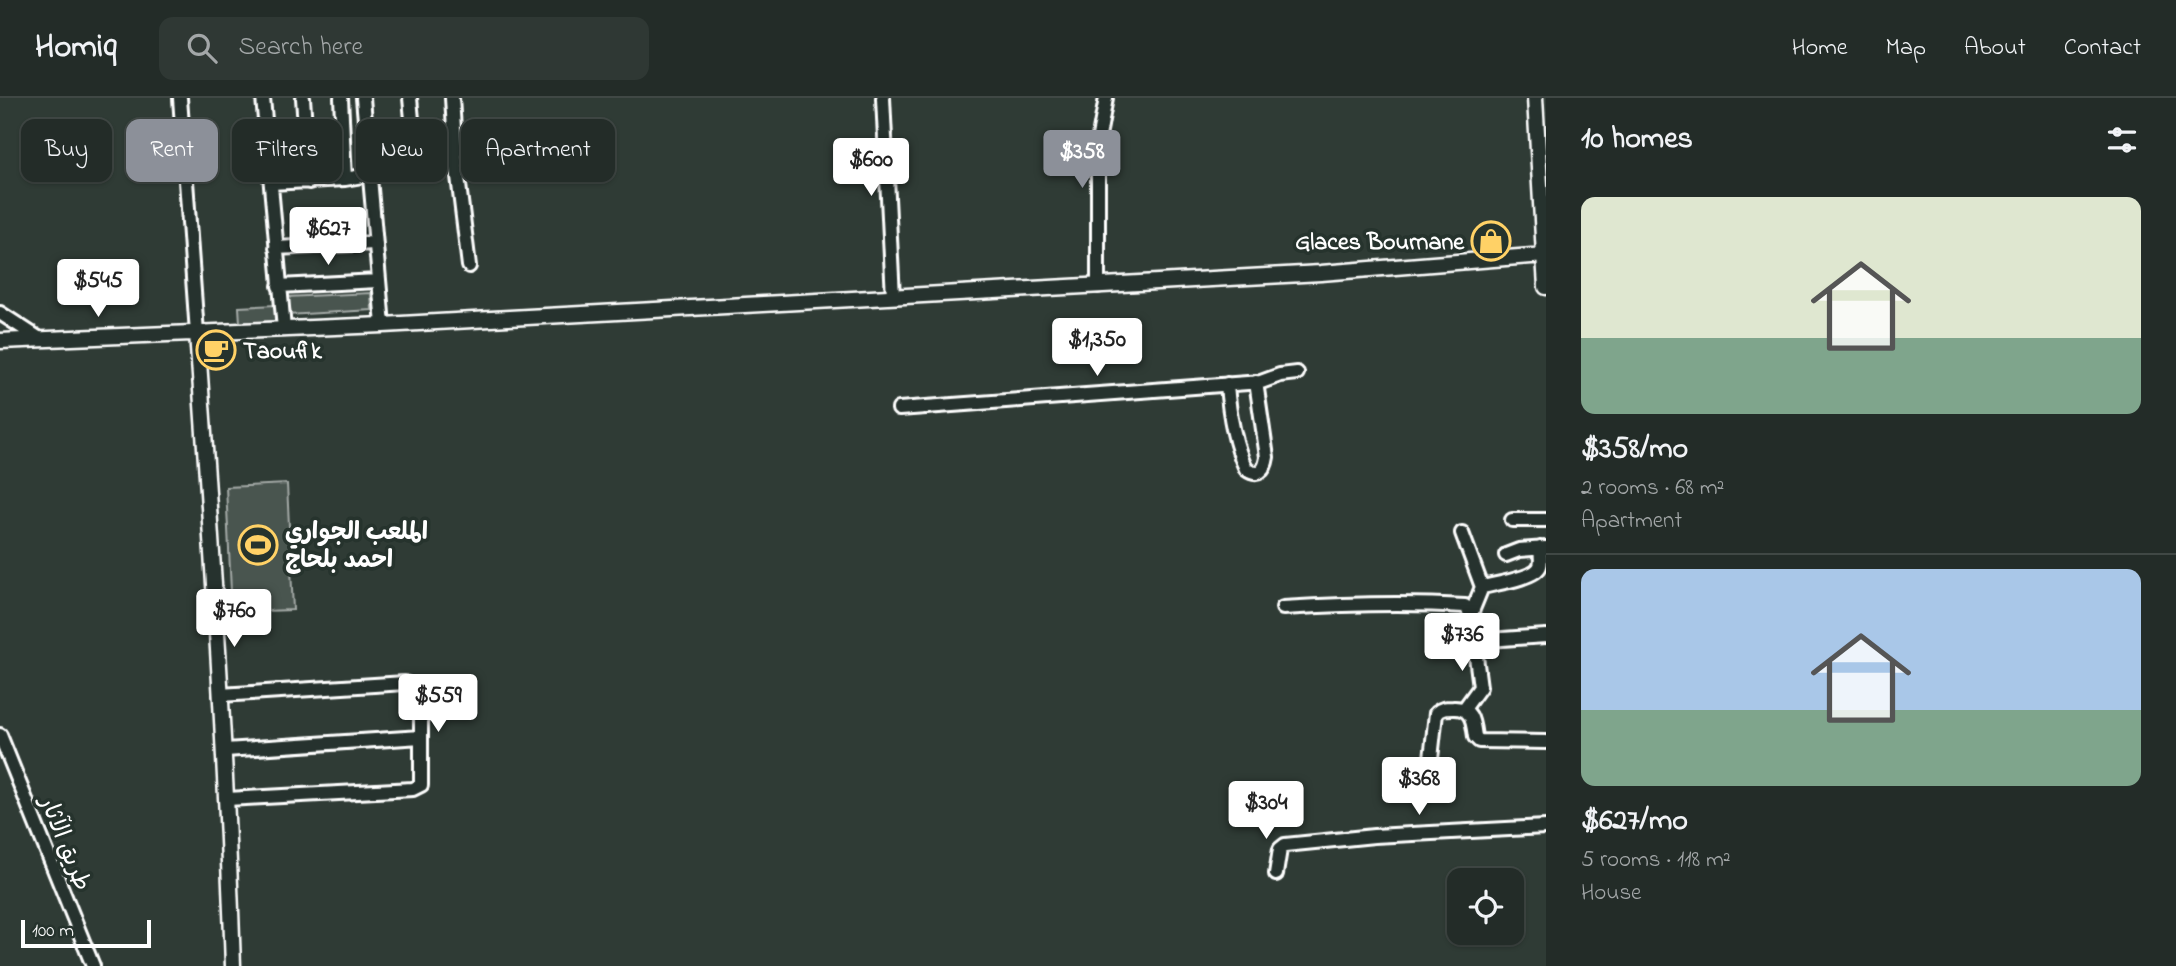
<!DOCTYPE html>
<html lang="en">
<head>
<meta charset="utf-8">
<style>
  body { margin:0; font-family:"Indie Flower","Playpen Sans Arabic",sans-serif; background:#2f3834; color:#f1f3f6; height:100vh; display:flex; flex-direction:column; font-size:26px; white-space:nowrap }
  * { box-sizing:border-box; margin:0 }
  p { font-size:23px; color:#a3a7a8 }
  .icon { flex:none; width:38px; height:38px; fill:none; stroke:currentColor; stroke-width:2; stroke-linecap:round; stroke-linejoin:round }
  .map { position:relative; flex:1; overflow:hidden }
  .panel { display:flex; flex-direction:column; background:#232c28; width:630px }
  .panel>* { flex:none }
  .hud { position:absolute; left:21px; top:21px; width:665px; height:63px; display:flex; gap:14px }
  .buttons { position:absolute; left:1447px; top:770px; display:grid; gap:14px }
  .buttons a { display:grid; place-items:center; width:77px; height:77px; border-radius:14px; background:#232c28; box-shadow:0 2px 5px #0004,0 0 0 2px #404845; font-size:35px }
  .scale { position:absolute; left:21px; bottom:18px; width:130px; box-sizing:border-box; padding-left:7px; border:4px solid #fff; border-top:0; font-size:19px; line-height:24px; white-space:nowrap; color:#fff; -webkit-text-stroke:5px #26332d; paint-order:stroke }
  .price { position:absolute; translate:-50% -60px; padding:0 16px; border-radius:7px; background:#fff; color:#222; font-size:23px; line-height:46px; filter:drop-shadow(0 2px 4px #0008) }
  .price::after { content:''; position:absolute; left:50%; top:42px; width:21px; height:16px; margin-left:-10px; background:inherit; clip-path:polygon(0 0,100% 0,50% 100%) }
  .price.selected { background:#8c9099; color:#fff }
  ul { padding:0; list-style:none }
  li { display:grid; align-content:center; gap:14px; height:371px; padding:0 35px }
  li+li { border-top:2px solid #404845 }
  li span { display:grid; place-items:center; height:217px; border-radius:14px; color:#555 }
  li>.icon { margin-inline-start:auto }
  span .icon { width:126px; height:126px; fill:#fffc; stroke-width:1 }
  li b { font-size:30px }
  h2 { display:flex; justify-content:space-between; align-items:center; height:84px; padding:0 35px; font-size:30px }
  .tag { padding:0 24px; border-radius:14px; background:#232c28; box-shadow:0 2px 5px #0004,0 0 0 2px #404845; font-size:24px; line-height:63px }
  .tag.selected { background:#8c9099; color:#fff }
  header { display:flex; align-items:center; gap:42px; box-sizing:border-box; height:98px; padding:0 35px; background:#232c28; border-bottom:2px solid #404845 }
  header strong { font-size:33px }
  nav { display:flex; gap:38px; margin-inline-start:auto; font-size:24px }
  .search { width:490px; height:63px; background:#2f3834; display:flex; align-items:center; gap:18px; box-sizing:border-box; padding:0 24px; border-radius:14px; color:#a3a7a8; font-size:26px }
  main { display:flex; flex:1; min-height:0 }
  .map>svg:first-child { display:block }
</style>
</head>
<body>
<header>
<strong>Homiq</strong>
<div class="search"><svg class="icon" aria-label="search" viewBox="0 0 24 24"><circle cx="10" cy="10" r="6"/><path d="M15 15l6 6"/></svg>Search here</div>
<nav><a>Home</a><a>Map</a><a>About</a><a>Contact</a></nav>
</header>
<main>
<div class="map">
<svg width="1546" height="868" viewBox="0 0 1546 868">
  <rect width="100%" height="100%" fill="#2f3b35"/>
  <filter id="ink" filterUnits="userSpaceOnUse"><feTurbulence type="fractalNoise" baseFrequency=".0143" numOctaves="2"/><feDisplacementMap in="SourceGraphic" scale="14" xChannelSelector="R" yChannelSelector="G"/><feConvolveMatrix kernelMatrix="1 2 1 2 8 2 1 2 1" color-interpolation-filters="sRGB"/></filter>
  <g filter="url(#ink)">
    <path fill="#4a544f" stroke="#a4aaa7" stroke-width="2" d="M 371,195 L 372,212 L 287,217 L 286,199 Z
      M 276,207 L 277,223 L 240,225 L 239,209 Z
      M 287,386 L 293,512 L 232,514 L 226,389 Z"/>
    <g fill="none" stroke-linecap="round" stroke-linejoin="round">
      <g stroke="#fff" stroke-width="18">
        <path id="minor" d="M 180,0 L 197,235
          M 263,0 L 284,231
          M 303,0 L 309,84
          M 341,0 L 345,81
          M 363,0 L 383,227
          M 410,0 L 415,54
          M 883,0 L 893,199
          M 456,62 L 469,168
          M 271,85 L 345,81 L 456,62 L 452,0
          M 276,150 L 374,145
          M 279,188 L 378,183
          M 1098,188 L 1098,44 L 1106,0
          M 0,215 L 40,241
          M 1227,286 C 1229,315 1234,345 1246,371 C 1258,380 1265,373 1267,359 L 1256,284
          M 899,311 L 1261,284 L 1280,277 L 1297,275
          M 1512,422 L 1546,422
          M 1462,435 L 1482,489 C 1494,486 1536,480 1540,468 C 1542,463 1540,455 1540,450
          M 1506,457 L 1519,452 L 1546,450
          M 1482,489 L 1471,516 L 1474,543 L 1546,538
          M 1283,510 C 1344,506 1404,504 1465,508 L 1471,516
          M 220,597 L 405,585 L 415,589 L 421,598 L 421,687 L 413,691 L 227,701
          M 1464,611 L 1480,589 L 1474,543
          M 0,637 L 93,868
          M 225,652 L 421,639
          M 1428,688 L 1436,615 C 1442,610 1445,610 1453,610 C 1472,609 1473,624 1475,639 L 1479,643 L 1546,644
          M 1276,776 L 1280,751 L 1285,747 L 1374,738 L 1546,729"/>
      </g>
      <g stroke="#fff" stroke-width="19">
        <path id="major" d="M 1546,157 L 1544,157 L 1546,189
          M 197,235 C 212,446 226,657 233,868
          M 0,243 L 383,227 L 1321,175 L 1544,157 L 1535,0"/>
      </g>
      <use href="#minor" stroke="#26332d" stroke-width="12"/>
      <use href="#major" stroke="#26332d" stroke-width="14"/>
    </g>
  </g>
  <defs>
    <g id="shop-ring" transform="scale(2.0125)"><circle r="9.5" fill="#26332d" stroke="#ffd166" stroke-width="1.5"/><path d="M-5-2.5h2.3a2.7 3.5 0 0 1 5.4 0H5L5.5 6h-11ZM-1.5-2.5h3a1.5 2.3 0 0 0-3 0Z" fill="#ffd166"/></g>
    <g id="cafe-ring" transform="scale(2.0125)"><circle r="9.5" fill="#26332d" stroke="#ffd166" stroke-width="1.5"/><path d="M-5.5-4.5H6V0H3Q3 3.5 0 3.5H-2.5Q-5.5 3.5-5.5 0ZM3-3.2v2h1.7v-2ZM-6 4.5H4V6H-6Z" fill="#ffd166"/></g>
    <g id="stadium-ring" transform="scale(2.0125)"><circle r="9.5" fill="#26332d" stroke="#ffd166" stroke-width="1.5"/><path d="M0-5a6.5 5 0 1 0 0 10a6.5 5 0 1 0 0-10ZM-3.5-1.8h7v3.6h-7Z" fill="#ffd166"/></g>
  </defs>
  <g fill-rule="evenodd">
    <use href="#shop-ring" x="1491" y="143"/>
    <use href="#cafe-ring" x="216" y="252"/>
    <use href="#stadium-ring" x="258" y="447"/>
  </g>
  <g text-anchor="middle" stroke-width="7" stroke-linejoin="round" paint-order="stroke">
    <g font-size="24" font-weight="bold" fill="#fff" stroke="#26332d" text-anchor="start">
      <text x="1464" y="151" text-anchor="end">Glaces Bournane</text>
      <text x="243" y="260">Taoufik</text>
      <text x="285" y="441">الملعب الجواري<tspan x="285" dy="28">احمد بلحاج</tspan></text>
    </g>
    <g font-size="24" fill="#fff" stroke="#26332d">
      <text transform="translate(66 745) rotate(68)" y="8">طريق الآثار</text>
    </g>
  </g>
</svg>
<div class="buttons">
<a><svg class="icon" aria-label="locate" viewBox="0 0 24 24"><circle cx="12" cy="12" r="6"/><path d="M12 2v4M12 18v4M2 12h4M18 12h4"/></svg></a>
</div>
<div class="scale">100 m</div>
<b class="price selected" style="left:1082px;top:92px">$358</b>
<b class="price" style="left:871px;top:100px">$600</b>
<b class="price" style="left:328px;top:169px">$627</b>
<b class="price" style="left:98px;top:221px">$545</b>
<b class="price" style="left:1097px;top:280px">$1,350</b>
<b class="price" style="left:234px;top:551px">$760</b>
<b class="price" style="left:1462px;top:575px">$736</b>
<b class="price" style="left:438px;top:636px">$559</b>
<b class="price" style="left:1419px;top:719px">$368</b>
<b class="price" style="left:1266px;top:743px">$304</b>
<div class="hud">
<a class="tag">Buy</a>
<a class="tag selected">Rent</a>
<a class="tag">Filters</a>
<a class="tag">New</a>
<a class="tag">Apartment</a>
</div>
</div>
<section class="panel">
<h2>10 homes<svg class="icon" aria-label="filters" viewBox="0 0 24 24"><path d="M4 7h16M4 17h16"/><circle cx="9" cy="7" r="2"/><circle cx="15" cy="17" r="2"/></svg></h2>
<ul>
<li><span style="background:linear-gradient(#dfe7d0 65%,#7fa58c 0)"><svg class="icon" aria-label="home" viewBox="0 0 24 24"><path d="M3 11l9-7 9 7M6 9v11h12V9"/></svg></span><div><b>$358/mo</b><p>2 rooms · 68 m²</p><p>Apartment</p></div></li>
<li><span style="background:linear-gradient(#a9c7e8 65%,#7fa58c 0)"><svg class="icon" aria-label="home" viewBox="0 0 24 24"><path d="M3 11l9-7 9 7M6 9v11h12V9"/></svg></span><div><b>$627/mo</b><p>5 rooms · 118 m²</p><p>House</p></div></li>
</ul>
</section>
</main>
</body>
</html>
